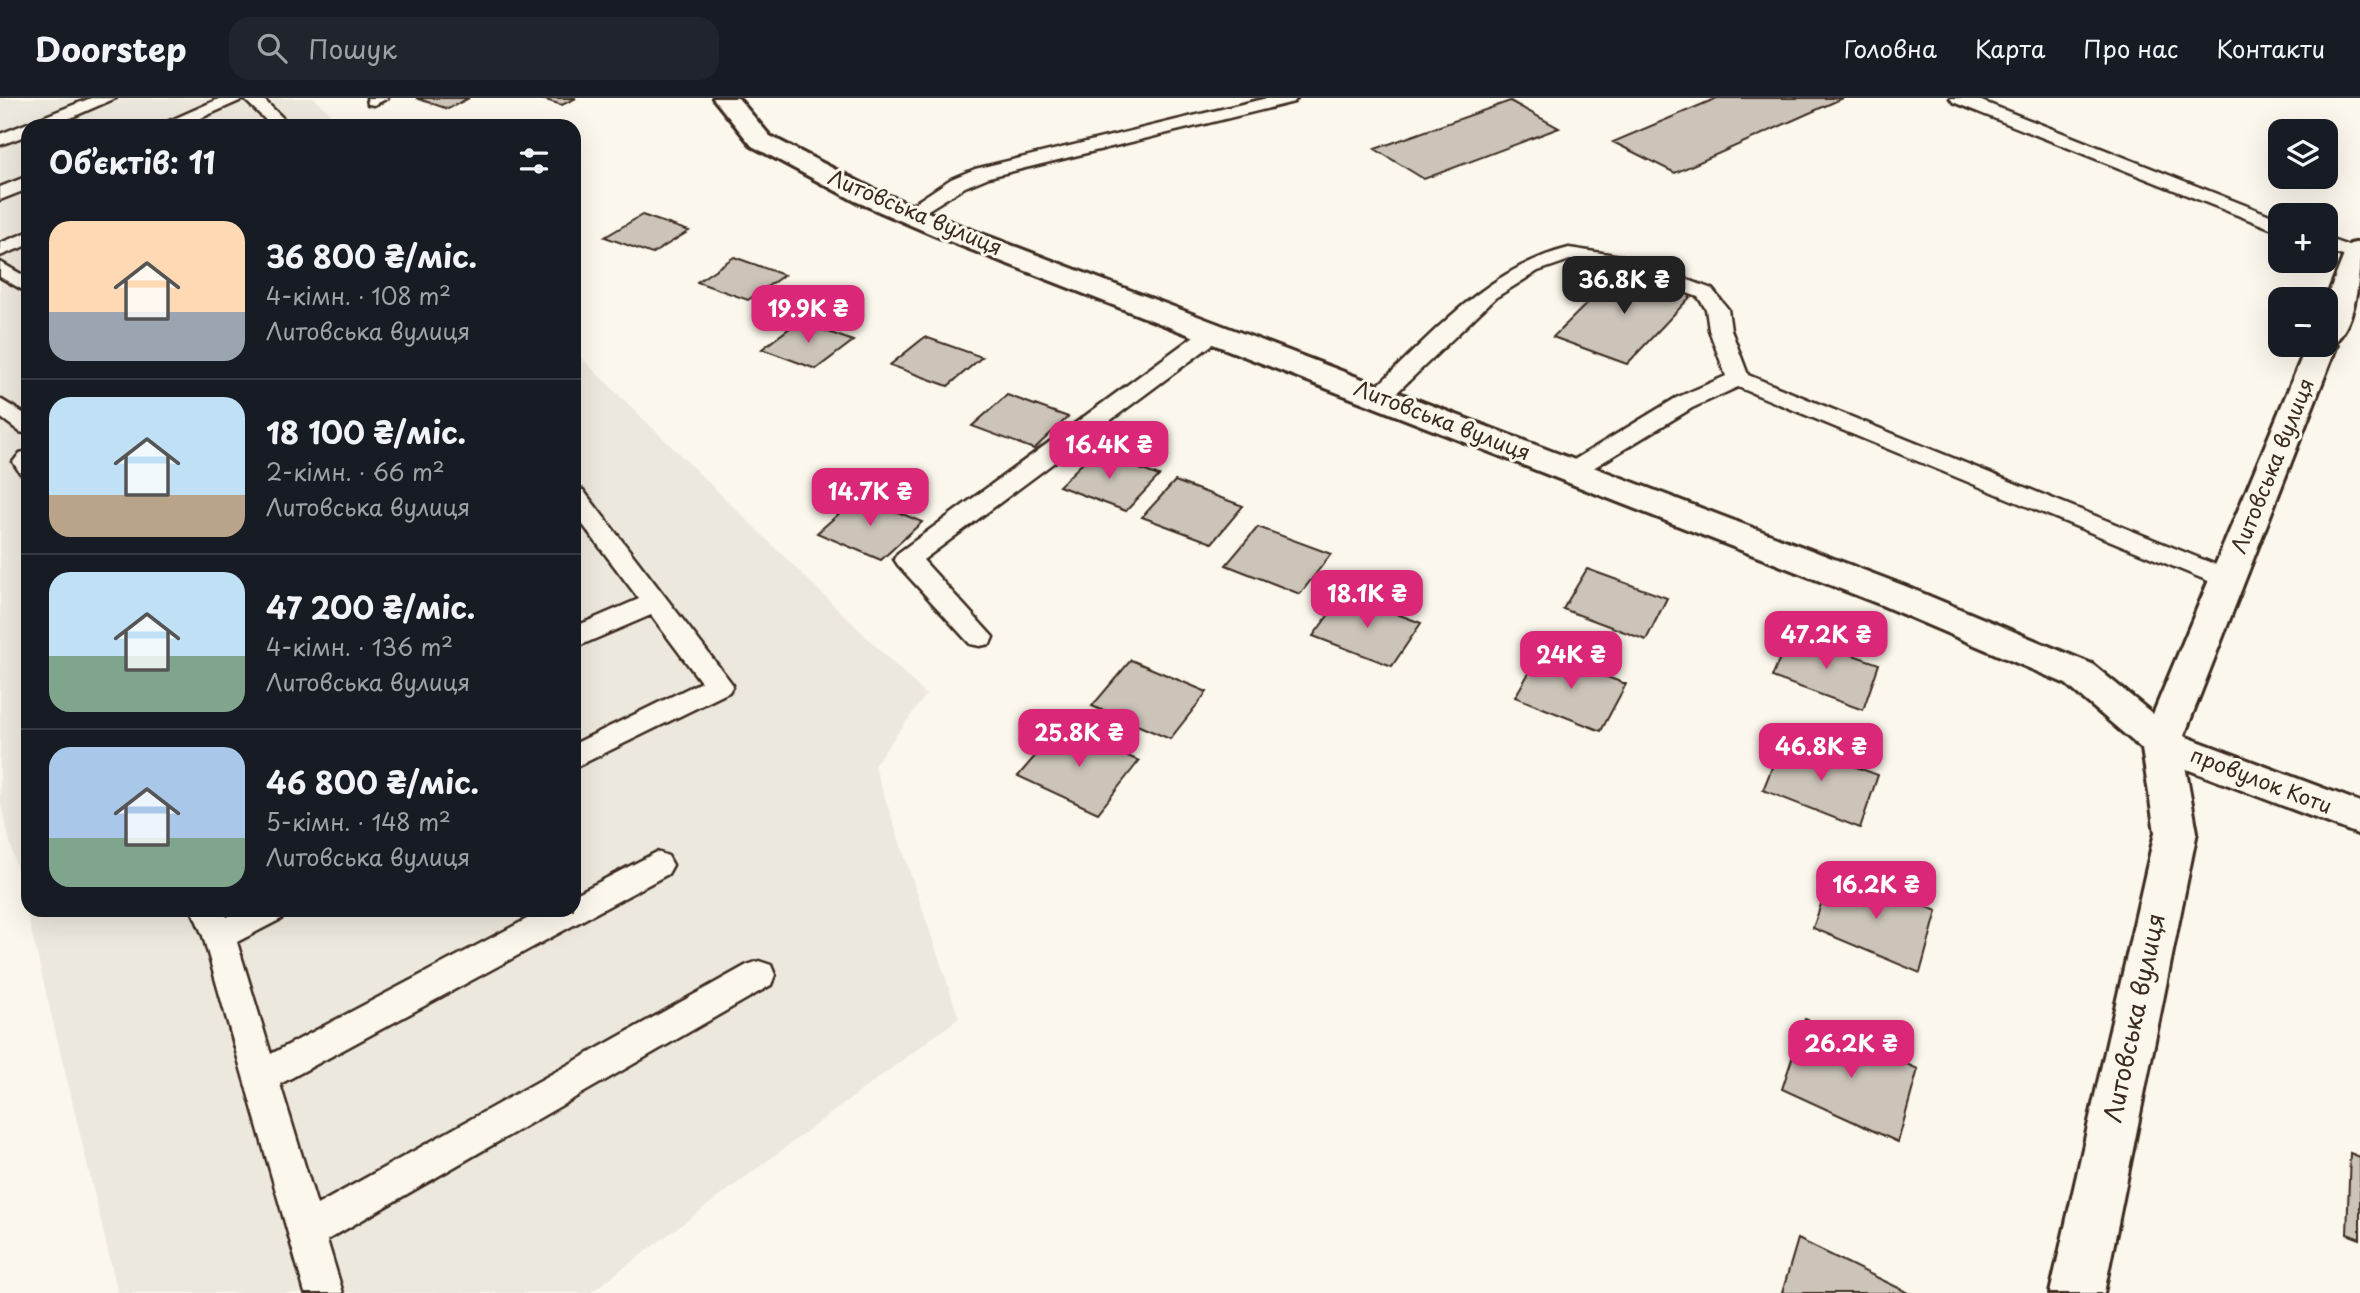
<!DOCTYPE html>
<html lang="uk">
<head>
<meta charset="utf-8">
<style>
  body { margin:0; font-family:"Playpen Sans",sans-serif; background:#20242c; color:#f1f3f6; height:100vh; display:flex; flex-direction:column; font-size:26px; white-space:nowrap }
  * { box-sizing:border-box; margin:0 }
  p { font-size:23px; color:#9ea1a6 }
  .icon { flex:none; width:38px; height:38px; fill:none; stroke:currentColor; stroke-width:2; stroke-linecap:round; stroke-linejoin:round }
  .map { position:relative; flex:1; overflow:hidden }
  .sheet { position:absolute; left:21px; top:21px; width:560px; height:798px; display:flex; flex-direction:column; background:#171b24; border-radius:21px; box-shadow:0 7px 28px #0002 }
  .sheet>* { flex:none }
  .buttons { position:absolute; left:2268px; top:21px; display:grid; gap:14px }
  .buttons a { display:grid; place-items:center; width:70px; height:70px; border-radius:14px; background:#171b24; box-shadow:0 7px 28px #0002; font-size:35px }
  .price { position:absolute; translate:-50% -60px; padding:0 16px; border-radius:14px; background:#db2777; color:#fff; font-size:23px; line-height:46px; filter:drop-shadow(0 2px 4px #0008) }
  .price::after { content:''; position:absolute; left:50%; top:42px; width:21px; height:16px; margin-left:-10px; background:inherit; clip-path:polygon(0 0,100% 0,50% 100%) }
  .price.active { background:#222; color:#fff }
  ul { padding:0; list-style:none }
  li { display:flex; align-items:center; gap:21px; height:175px; padding:0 28px }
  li+li { border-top:2px solid #363941 }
  li span { display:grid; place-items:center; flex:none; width:196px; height:140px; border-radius:21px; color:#555 }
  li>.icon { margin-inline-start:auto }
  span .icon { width:84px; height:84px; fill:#fffc; stroke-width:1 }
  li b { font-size:30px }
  h2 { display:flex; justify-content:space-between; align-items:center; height:84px; padding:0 28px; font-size:30px }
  header { display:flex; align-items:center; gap:42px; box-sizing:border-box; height:98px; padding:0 35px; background:#171b24; border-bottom:2px solid #363941 }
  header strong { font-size:33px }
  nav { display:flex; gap:38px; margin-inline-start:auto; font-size:24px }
  .search { width:490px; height:63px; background:#20242c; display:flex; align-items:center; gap:18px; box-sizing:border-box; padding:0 24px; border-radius:21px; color:#9ea1a6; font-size:26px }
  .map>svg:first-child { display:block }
</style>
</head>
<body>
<header>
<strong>Doorstep</strong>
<div class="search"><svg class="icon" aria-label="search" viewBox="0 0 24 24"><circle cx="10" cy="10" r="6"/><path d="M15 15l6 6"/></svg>Пошук</div>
<nav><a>Головна</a><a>Карта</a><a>Про нас</a><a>Контакти</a></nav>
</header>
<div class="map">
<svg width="2360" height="1195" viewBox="0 0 2360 1195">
  <rect width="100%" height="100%" fill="#fbf7ec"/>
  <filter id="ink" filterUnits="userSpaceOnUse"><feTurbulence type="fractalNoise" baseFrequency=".0143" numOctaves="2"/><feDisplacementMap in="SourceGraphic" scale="14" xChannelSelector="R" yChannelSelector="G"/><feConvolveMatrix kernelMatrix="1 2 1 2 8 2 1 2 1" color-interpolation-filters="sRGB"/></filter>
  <g filter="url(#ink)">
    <path fill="#ede8dd" d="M 0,0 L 314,0 L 343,28 L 28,28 L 28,812 L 574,812 L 574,253 L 926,597 L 874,667 L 959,920 L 590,1195 L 118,1195 L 0,702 Z"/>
    <path fill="#ccc4b9" stroke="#3b2a1e" stroke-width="2" d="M 416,0 L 469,0 L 448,11 Z
      M 539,0 L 576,0 L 562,7 Z
      M 1717,0 L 1843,0 L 1675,75 L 1613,44 Z
      M 1510,3 L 1559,30 L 1424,81 L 1375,51 Z
      M 642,117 L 689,133 L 652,156 L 605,139 Z
      M 734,159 L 784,177 L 748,202 L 697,184 Z
      M 1623,170 L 1694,195 L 1627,266 L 1553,239 Z
      M 799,223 L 853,243 L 816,271 L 762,251 Z
      M 925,239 L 982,259 L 948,288 L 890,267 Z
      M 1007,297 L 1068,319 L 1034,351 L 972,328 Z
      M 1094,354 L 1159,378 L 1126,413 L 1059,388 Z
      M 1175,383 L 1243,408 L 1212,445 L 1142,419 Z
      M 859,398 L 922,424 L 881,462 L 817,435 Z
      M 1258,429 L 1331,456 L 1300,496 L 1226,467 Z
      M 1587,471 L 1667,500 L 1646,542 L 1563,511 Z
      M 1344,496 L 1421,525 L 1392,568 L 1313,538 Z
      M 1790,535 L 1879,566 L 1863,612 L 1772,579 Z
      M 1541,554 L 1626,586 L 1601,633 L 1515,599 Z
      M 1131,562 L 1207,594 L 1170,641 L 1092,608 Z
      M 1061,628 L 1139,663 L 1098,715 L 1018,678 Z
      M 1783,642 L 1878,677 L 1860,730 L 1763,692 Z
      M 1833,771 L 1937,813 L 1920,875 L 1813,830 Z
      M 1805,921 L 1918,971 L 1898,1044 L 1782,991 Z
      M 2350,1055 L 2360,1059 L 2360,1141 L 2347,1136 Z
      M 1798,1141 L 1909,1195 L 1782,1195 Z"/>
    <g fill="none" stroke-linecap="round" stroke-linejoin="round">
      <g stroke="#3b2a1e" stroke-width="5">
        <path id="service" d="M 91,0 L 116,0 L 52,28 L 28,28 L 28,37 L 0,47 L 0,36 Z
          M 221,0 L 262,0 L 291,28 L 272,28 L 244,1 L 183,28 L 158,28 Z
          M 367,0 L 388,0 L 374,7 L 368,6 Z
          M 1267,0 L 1297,0 L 1294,4 L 989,79 L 965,89 L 915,120 L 908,122 L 898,116 L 951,81 L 975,71 Z
          M 1950,0 L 1974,0 L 2280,121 L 2280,134 L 1953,4 Z
          M 28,78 L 28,91 L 0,102 L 0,89 Z
          M 28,134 L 28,147 L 0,158 L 0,145 Z
          M 2326,140 L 2360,152 L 2360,163 L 2326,153 Z
          M 1569,150 L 1628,159 L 1712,191 L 1728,211 L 1731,232 L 1748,277 L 2236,475 L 2240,481 L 2236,487 L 2227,490 L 2218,487 L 1738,289 L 1692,310 L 1580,378 L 1564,378 L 1560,373 L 1564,368 L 1676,300 L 1726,278 L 1709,232 L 1706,211 L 1698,199 L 1617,169 L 1570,162 L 1538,173 L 1495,200 L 1387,304 L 1371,304 L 1368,299 L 1371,294 C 1431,238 1487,170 1569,150 Z
          M 0,164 L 28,180 L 28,195 L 0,179 Z
          M 1213,229 L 1224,235 L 1221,240 L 923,462 L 993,539 L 990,546 L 980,548 L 970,546 L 898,467 L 894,461 L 898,455 L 1205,230 Z
          M 0,301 L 28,318 L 28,336 L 20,334 L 0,319 Z
          M 28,353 L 28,377 L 20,375 L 13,364 L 20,355 Z
          M 574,390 L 583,392 L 733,587 L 729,594 L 574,670 L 574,646 L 701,584 L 651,517 L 574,550 L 574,529 L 639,501 L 574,415 Z
          M 657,754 L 668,758 L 673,767 L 668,776 L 280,986 L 317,1107 L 747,867 L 759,863 L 771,867 L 775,877 L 771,887 L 327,1142 L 343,1195 L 305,1195 L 203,838 L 192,812 L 224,812 L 227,819 L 240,812 L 286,812 L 281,821 L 237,844 L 271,956 L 544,812 L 574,812 L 574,797 Z"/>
      </g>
      <g stroke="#3b2a1e" stroke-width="6">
        <path id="minor" d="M 2360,144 C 2360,173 2358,222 2335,244 L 2337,247 L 2184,638 L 2360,704 L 2360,737 L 2147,656 L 2141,645 L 2307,247 L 2326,247 L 2326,202 L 2346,152 L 2350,146 Z"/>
      </g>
      <g stroke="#3b2a1e" stroke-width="6">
        <path id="tertiary" d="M 713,0 L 738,0 L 770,38 L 873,91 L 956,126 L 1905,488 L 2092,566 L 2175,634 L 2181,645 L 2197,734 L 2104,1195 L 2050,1195 L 2155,734 L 2142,651 L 2066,586 L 1879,506 L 936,138 L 855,103 L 752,48 Z"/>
      </g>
      <use href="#service" fill="#fbf7ec" fill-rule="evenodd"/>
      <use href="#minor" fill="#fbf7ec" fill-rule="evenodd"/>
      <use href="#tertiary" fill="#fbf7ec" fill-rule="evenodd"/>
    </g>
  </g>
  <g text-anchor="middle" stroke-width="6" stroke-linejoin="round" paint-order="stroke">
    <g font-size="21" fill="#3b2a1e" stroke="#fbf7ec">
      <text transform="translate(915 115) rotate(23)" y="7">Литовська вулиця</text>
      <text transform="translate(1442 323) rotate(21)" y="7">Литовська вулиця</text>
      <text transform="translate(2273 368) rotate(-68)" y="7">Литовська вулиця</text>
      <text transform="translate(2261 683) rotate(21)" y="7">провулок Коти</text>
    </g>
    <g font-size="24" fill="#3b2a1e" stroke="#fbf7ec">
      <text transform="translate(2135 920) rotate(-78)" y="8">Литовська вулиця</text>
    </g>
  </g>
</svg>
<div class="buttons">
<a><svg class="icon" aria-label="layers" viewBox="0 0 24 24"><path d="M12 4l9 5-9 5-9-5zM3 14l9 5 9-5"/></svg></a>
<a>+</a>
<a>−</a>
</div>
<b class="price active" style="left:1624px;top:218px">36.8K ₴</b>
<b class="price" style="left:808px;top:247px">19.9K ₴</b>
<b class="price" style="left:1109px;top:383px">16.4K ₴</b>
<b class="price" style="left:870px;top:430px">14.7K ₴</b>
<b class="price" style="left:1367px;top:532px">18.1K ₴</b>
<b class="price" style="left:1826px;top:573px">47.2K ₴</b>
<b class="price" style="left:1571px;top:593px">24K ₴</b>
<b class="price" style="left:1079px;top:671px">25.8K ₴</b>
<b class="price" style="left:1821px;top:685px">46.8K ₴</b>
<b class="price" style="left:1876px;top:823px">16.2K ₴</b>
<b class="price" style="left:1851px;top:982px">26.2K ₴</b>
<section class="sheet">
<h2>Об’єктів: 11<svg class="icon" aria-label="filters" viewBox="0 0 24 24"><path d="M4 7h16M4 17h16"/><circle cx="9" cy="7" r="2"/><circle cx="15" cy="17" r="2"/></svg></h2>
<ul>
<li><span style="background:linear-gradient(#ffd9b3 65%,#9aa5b1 0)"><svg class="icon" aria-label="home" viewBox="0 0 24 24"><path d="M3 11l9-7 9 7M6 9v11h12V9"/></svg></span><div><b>36 800 ₴/міс.</b><p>4-кімн. · 108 m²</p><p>Литовська вулиця</p></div></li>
<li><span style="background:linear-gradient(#bfe0f5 70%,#b9a48a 0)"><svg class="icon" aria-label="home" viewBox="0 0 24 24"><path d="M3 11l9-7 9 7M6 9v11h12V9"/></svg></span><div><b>18 100 ₴/міс.</b><p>2-кімн. · 66 m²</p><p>Литовська вулиця</p></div></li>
<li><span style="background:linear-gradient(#bfe0f5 60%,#7fa58c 0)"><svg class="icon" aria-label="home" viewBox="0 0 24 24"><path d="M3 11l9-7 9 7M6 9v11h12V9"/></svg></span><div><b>47 200 ₴/міс.</b><p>4-кімн. · 136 m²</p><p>Литовська вулиця</p></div></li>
<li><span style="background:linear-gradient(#a9c7e8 65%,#7fa58c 0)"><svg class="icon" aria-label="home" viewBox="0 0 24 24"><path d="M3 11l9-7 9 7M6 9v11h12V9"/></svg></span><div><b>46 800 ₴/міс.</b><p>5-кімн. · 148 m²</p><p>Литовська вулиця</p></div></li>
</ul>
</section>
</div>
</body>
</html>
